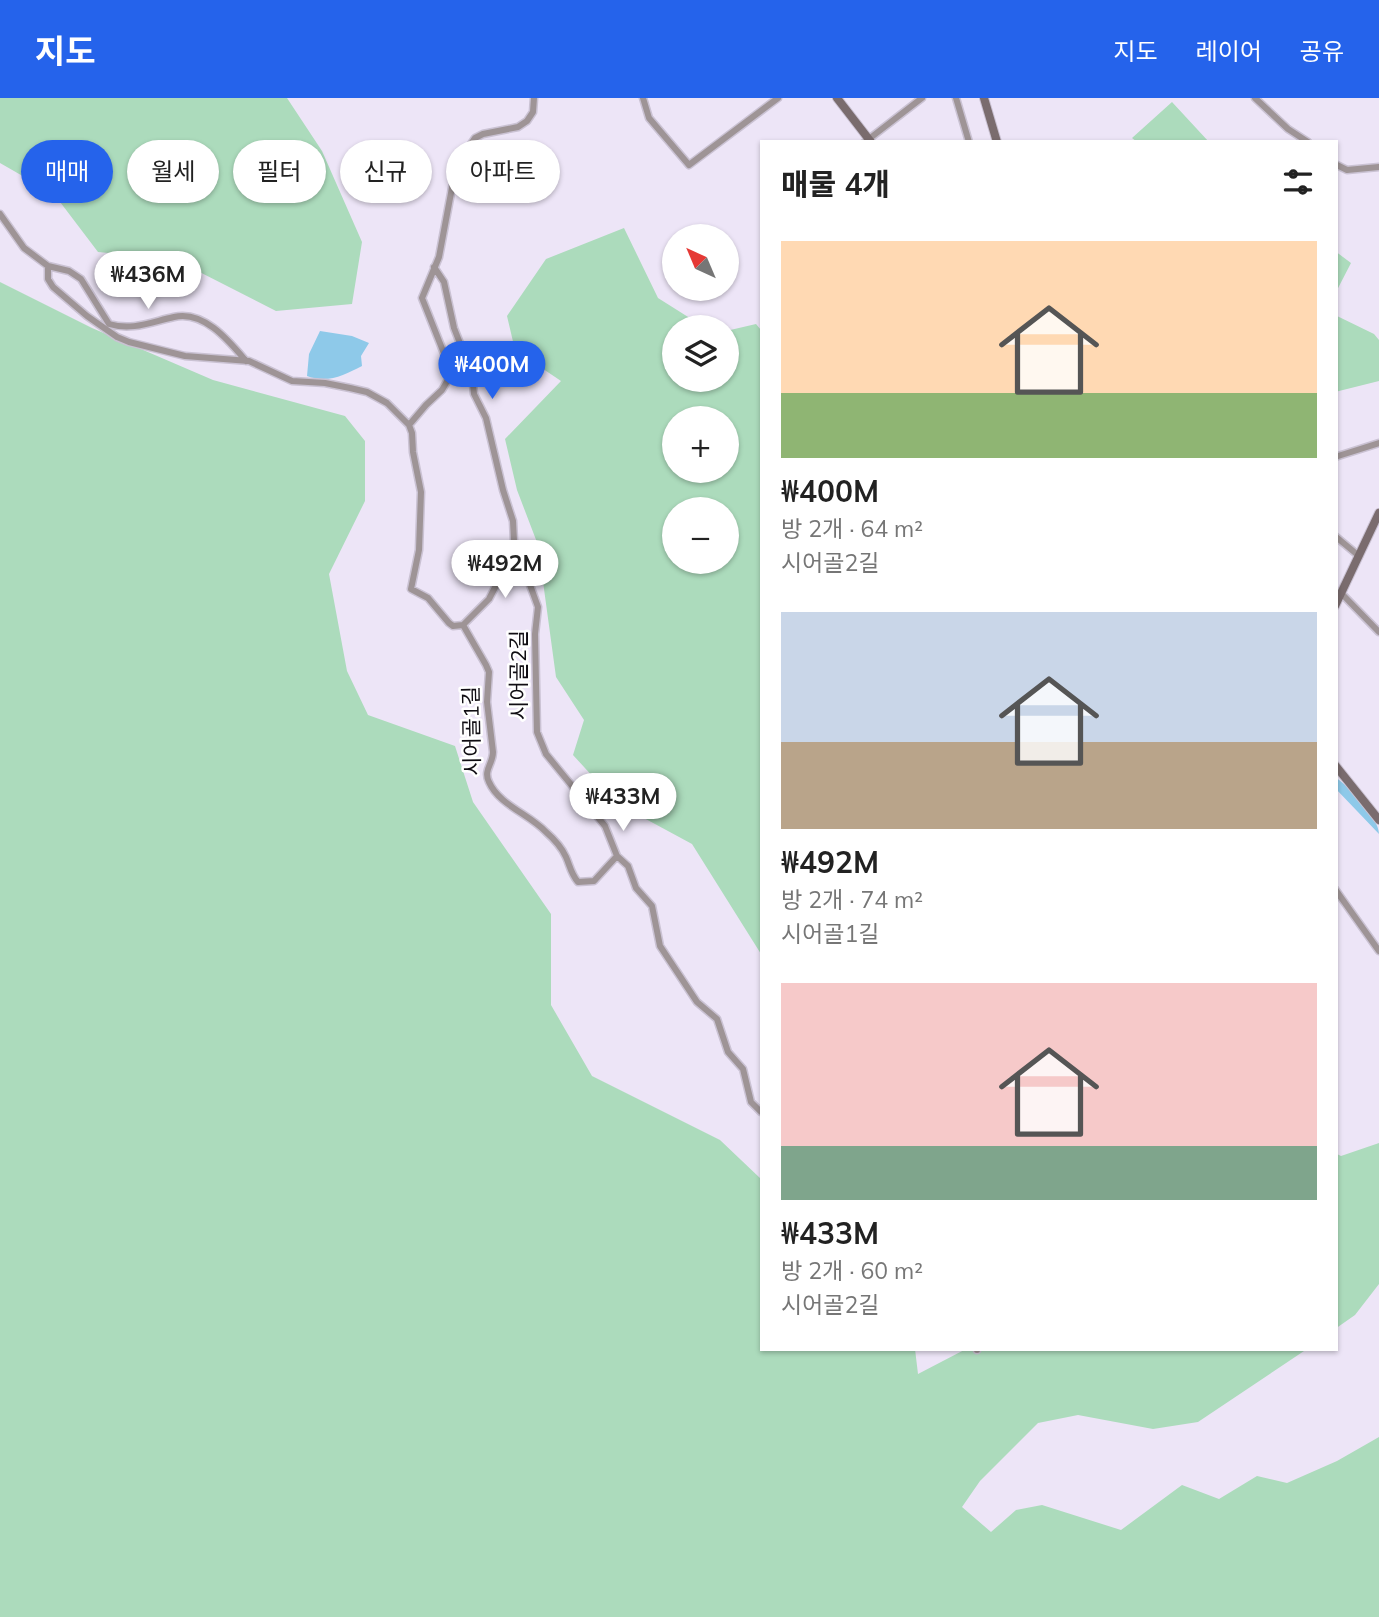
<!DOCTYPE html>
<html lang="ko">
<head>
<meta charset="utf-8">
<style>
  body { margin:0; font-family:Mulish,"Noto Sans KR",sans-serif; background:#f2f2f2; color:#222; height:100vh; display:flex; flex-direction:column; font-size:26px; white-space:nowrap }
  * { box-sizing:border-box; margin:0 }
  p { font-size:23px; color:#767676 }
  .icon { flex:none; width:38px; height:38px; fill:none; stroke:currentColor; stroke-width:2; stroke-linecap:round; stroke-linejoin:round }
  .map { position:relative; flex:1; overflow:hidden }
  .side { position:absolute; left:760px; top:42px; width:578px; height:1211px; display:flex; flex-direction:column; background:#fff; border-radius:0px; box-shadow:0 2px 5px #0004 }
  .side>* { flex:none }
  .banner { position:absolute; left:21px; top:42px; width:634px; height:63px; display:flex; gap:14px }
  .needle { width:46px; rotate:316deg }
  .buttons { position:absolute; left:662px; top:126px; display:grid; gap:14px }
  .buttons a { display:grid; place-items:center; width:77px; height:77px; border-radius:50%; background:#fff; box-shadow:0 2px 5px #0004; font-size:35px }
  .price { position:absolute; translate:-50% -60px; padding:0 16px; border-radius:24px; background:#fff; color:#222; font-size:23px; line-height:46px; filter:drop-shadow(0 2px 4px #0008) }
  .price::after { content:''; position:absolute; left:50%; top:42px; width:21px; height:16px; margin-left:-10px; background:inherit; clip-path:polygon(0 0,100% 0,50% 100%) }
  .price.on { background:#2563eb; color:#fff }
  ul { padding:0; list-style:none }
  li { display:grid; align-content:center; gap:14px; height:371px; padding:0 21px }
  li span { display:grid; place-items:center; height:217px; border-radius:0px; color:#555 }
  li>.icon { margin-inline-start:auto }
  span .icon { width:126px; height:126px; fill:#fffc; stroke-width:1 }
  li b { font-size:30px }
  h2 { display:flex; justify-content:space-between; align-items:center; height:84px; padding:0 21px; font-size:30px }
  .chip { padding:0 24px; border-radius:32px; background:#fff; box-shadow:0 2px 5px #0004; font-size:24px; line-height:63px }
  .chip.on { background:#2563eb; color:#fff }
  header { display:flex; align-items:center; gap:42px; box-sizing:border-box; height:98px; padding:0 35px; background:#2563eb; color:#fff }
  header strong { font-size:33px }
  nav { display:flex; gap:38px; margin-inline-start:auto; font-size:24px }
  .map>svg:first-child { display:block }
</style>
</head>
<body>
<header>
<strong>지도</strong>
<nav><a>지도</a><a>레이어</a><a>공유</a></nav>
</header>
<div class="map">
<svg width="1379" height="1519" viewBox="0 0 1379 1519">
  <rect width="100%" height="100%" fill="#ede5f7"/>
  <path fill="#acdbbc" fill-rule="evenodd" d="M 0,0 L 287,0 L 322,53 L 362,144 L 352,206 L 276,213 L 174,161 L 98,154 L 54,96 L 0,65 Z
    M 1172,4 L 1209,44 L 1137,44 L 1132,40 Z
    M 624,130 L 658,200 L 704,229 L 674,229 L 674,282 L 726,282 L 726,233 L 756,226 L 761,232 L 761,856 L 692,746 L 618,706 L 573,657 L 584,622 L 556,579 L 538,447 L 517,392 L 505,341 L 561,283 L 515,252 L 507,218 L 546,161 ZM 674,320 L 726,320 L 726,373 L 674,373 ZM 726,411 L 726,464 L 674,464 L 674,411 Z
    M 1335,153 L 1351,165 L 1335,196 Z
    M 0,184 L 92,230 L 213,282 L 345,318 L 365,343 L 365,403 L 329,476 L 347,573 L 368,617 L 455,648 L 473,704 L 551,816 L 551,907 L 592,978 L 720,1042 L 761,1081 L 761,1251 L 915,1251 L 918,1276 L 966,1251 L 1307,1251 L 1198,1324 L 1153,1331 L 1078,1317 L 1038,1325 L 980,1383 L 962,1409 L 991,1434 L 1016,1412 L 1042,1407 L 1121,1432 L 1182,1387 L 1219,1401 L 1257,1378 L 1287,1385 L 1337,1363 L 1379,1339 L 1379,1519 L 0,1519 Z
    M 1335,217 L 1374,236 L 1379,242 L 1379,283 L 1335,294 Z
    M 1379,1045 L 1379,1186 L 1355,1217 L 1335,1231 L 1335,1055 L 1341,1058 Z"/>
  <path fill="#8ec9e9" d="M 320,233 L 352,238 L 369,245 L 361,258 L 362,268 C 344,277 328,286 307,278 L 309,256 Z
    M 1335,679 C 1349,688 1379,720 1379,736 L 1335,690 Z"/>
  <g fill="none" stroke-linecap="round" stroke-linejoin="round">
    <g stroke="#cac2d3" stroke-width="9">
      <path id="street" d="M 643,0 L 649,20 L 689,67 L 778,0
        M 956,0 L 969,44
        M 1255,0 L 1288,31 L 1308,44
        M 865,44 L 922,0
        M 1335,66 L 1347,72 L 1379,69
        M 0,116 L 24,150 L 48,168 L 48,181 L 53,189 L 87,218 L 117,239 L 129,244 L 185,258 L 249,263 L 292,283 L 325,285 L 350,290 L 367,294 L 387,305 L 409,327 L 412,335 L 413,354 L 421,394 L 419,452 L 411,491 L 428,500 L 449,525 L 453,528 L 463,527 L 486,567 L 489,574 L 487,604 L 493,654 C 493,666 483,672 489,684 C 499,707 529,716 546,734 C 554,741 562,750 566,759 C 570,768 571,776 578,784 L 594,783 L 617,758
        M 48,168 L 69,173 L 81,181 L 109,226 C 132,233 151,224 174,219 C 204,212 229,243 246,263
        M 434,169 L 444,184 L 454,230 L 472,276 L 474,296 L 486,320 L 503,392 L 513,423 L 514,443 L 538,509 L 535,536 L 537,634 L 546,656 L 605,728 L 617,758 L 628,768 L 636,790 L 652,808 L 660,848 L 697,904 L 717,921 L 728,954 L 743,971 L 751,1004 L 761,1014
        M 409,327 L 426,307 L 442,292 L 449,280 L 447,263 L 422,200 L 439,159 L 454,79 L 469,49 L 475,40 L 483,36 L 518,29 L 527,23 L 533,14 L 534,0
        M 1335,359 L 1379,345
        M 1335,438 L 1359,458
        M 1341,495 L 1379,534
        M 463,527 L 489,501 L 505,470 L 517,453
        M 1335,791 L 1379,853
        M 977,1252 L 977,1251"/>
    </g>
    <g stroke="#cac2d3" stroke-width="10">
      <path id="secondary" d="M 837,0 L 871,44
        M 984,0 L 997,44
        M 1335,508 L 1379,415
        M 1335,667 L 1379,722"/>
    </g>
    <use href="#street" stroke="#9e9496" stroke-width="6"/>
    <use href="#secondary" stroke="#7a6c6e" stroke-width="8"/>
  </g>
  <g text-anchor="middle" stroke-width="5" stroke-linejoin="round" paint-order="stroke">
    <g font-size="21" fill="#100d13" stroke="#fff">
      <text transform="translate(519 577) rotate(-90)" y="7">시어골2길</text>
      <text transform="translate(472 633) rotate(-91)" y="7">시어골1길</text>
    </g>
  </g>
</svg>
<div class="buttons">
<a><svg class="needle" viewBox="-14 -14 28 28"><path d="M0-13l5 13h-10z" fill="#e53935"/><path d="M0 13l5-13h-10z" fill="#767676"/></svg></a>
<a><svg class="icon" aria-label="layers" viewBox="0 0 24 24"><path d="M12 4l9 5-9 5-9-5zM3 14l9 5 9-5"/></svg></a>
<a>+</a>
<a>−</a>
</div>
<b class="price" style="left:148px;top:213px">₩436M</b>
<b class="price on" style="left:492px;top:303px">₩400M</b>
<b class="price" style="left:505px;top:502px">₩492M</b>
<b class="price" style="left:623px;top:735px">₩433M</b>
<div class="banner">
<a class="chip on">매매</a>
<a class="chip">월세</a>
<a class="chip">필터</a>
<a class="chip">신규</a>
<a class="chip">아파트</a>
</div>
<section class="side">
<h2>매물 4개<svg class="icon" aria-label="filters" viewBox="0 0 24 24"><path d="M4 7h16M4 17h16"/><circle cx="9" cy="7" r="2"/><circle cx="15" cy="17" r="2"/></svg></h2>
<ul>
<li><span style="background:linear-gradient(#ffd9b3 70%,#8fb573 0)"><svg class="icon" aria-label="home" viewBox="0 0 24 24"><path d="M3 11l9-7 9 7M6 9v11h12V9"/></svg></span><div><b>₩400M</b><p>방 2개 · 64 m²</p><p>시어골2길</p></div></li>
<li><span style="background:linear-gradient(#c9d6e8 60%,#b9a48a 0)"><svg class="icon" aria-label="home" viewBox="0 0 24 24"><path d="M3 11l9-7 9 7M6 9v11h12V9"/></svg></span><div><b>₩492M</b><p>방 2개 · 74 m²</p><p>시어골1길</p></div></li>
<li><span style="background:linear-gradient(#f6c9c9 75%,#7fa58c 0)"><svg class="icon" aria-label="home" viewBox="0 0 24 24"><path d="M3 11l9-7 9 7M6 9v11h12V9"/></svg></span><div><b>₩433M</b><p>방 2개 · 60 m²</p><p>시어골2길</p></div></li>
</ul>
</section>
</div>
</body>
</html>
